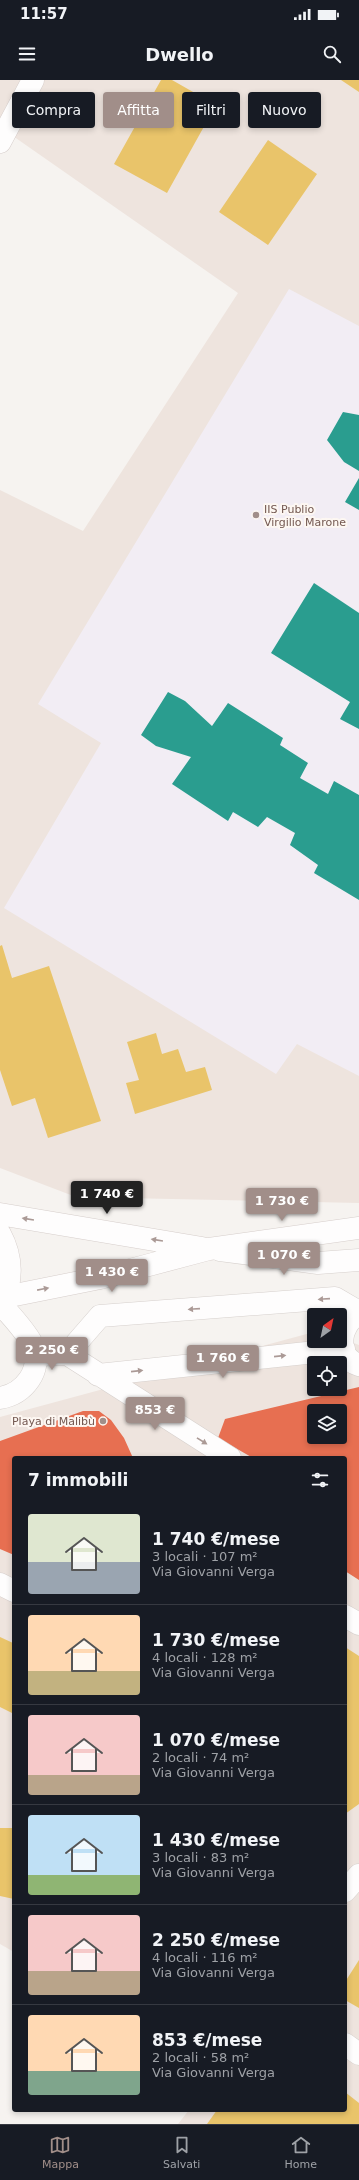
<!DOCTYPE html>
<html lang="it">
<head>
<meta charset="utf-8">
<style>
  body { margin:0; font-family:"DejaVu Sans",sans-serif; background:#20242c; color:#f1f3f6; height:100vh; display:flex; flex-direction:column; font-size:15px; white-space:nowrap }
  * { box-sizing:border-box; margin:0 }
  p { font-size:13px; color:#9ea1a6 }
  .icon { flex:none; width:22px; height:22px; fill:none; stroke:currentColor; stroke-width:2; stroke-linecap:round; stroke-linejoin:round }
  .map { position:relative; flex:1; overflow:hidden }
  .drawer { position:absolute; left:12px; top:1376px; width:335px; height:656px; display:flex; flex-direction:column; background:#171b24; border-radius:4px; box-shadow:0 2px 6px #0003 }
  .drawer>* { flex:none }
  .hud { position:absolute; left:12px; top:12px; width:335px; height:36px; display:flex; gap:8px }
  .needle { width:26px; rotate:33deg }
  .fabs { position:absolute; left:307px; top:1228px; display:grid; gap:8px }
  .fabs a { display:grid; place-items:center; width:40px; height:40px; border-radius:4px; background:#171b24; box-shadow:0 2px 6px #0003; font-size:20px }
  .price { position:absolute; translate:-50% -34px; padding:0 9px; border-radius:4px; background:#a18e89; color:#fff; font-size:13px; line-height:26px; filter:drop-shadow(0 1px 2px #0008) }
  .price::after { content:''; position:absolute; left:50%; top:24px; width:12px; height:9px; margin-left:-6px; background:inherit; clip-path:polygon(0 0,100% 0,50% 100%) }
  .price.current { background:#222; color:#fff }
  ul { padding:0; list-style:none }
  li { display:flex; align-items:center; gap:12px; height:100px; padding:0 16px }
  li+li { border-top:1px solid #363941 }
  li span { display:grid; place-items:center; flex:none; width:112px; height:80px; border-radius:4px; color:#555 }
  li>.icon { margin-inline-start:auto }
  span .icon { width:48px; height:48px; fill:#fffc; stroke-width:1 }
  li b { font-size:17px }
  h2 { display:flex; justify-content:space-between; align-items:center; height:48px; padding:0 16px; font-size:17px }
  .chip { padding:0 14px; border-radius:4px; background:#171b24; box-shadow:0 2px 6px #0003; font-size:14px; line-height:36px }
  .chip.current { background:#a18e89; color:#fff }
  .status { display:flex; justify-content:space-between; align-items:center; height:28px; padding:0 20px; background:#171b24; direction:ltr }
  .status svg { height:11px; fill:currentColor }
  header { display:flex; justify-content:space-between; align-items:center; height:52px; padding:0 16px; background:#171b24; font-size:18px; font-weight:600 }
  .menu { display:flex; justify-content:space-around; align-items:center; height:56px; border-top:1px solid #363941; background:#171b24; font-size:11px; color:#9ea1a6 }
  .menu a { display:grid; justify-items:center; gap:2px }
  .menu .current { color:#a18e89 }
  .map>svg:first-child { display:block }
</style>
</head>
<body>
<div class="status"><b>11:57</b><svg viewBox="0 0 49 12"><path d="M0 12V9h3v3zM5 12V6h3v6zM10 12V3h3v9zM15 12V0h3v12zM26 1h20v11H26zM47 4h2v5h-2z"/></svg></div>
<header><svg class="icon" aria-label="menu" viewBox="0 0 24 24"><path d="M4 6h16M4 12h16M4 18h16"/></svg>Dwello<svg class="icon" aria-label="search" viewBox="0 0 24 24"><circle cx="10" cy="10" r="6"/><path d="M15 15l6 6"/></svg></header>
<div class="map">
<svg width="359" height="2044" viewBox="0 0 359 2044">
  <rect width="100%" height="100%" fill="#f6f3f0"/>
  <path fill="#eee4de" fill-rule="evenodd" d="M 0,0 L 359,0 L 359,1123 L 76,1117 L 0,1088 L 0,410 L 83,451 L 238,213 L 0,47 Z
    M 314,1252 L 314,1261 L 340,1261 L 340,1258 L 359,1265 L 359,2044 L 178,2044 L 189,2030 L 345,2030 L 345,1378 L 14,1378 L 14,1872 L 0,1864 L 0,1337 ZM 314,1283 L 340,1283 L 340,1309 L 314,1309 ZM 314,1331 L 340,1331 L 340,1357 L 314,1357 Z"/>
  <path fill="#f2edf4" d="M 289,209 L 359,246 L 359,996 L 297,964 L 276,994 L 4,828 L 101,663 L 38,624 Z"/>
  <path fill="#e9c46a" d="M 161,0 L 172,0 L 216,25 L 167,113 L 114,84 Z
    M 341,0 L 359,0 L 359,12 Z
    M 268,60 L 317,94 L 268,165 L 219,132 Z
    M 2,865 L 12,898 L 49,886 L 101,1041 L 48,1058 L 35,1018 L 12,1026 L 0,990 L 0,866 Z
    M 156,953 L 162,974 L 178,969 L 186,992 L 205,987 L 212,1010 L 135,1034 L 126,1003 L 139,1000 L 127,962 Z
    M 0,1557 L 13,1563 L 14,1561 L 14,1634 L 0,1627 Z
    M 345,1567 L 359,1576 L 359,1724 L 345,1734 Z
    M 0,1748 L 14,1748 L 14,1819 L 0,1816 Z
    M 359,1880 L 359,1928 L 345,1920 L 345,1902 Z
    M 345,2012 L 359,2023 L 359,2044 L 207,2044 L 217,2030 L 345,2030 Z"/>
  <path fill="#e76f51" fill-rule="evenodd" d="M 359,1307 L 359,1500 L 345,1491 L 345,1378 L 253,1378 L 218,1358 L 225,1339 ZM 314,1331 L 340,1331 L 340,1357 L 314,1357 Z
    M 83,1331 L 99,1331 L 111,1340 L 124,1358 L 133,1378 L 14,1378 L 14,1475 L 0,1469 L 0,1361 Z"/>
  <path fill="#2a9d8f" d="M 343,332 L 359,335 L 359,391 L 344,382 L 327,360 Z
    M 359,398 L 359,430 L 345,422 Z
    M 314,503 L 359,533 L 359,649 L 340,639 L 350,622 L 271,573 Z
    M 168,612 L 185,621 L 212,646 L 228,623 L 283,658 L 280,665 L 308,683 L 300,698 L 328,714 L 334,701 L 359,715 L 359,820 L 314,793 L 318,785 L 290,765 L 295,753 L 267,737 L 258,747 L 233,732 L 228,741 L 172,704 L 191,677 L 156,666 L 141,655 Z"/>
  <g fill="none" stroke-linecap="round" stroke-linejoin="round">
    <g stroke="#d6d0cd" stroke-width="23">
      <path id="street" d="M 220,1170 L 318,1183 L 359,1180
        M 359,1234 C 339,1244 334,1277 359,1285
        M 67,1274 L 100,1236 L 335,1218 L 359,1232
        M 35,1275 L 67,1274 L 230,1378
        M 98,1295 L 344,1269
        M 0,1318 C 24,1314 43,1290 33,1266 C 28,1253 10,1235 1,1224
        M 0,1504 L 14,1511
        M 345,1536 L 359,1544
        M 345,1811 L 359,1795
        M 345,1964 L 359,1974"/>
    </g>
    <g stroke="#d6cecb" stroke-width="23">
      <path id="secondary" d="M 0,62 L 33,0
        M 0,1134 L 202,1168
        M 0,1154 C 12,1176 14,1203 0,1224
        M 5,1217 L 100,1198 L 209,1169 L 359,1148"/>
    </g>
    <use href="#street" stroke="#fefdfd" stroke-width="22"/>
    <use href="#secondary" stroke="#fefdfd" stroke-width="22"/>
  </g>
  <defs><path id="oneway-solid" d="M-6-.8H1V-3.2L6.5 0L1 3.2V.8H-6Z"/></defs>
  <g fill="#ab9a96">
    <use href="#oneway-solid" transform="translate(28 1139) rotate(-171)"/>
    <use href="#oneway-solid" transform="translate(157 1160) rotate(-171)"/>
    <use href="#oneway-solid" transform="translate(43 1209) rotate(-11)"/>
    <use href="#oneway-solid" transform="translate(324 1219) rotate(176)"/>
    <use href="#oneway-solid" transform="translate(194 1229) rotate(176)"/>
    <use href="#oneway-solid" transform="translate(280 1276) rotate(-6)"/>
    <use href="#oneway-solid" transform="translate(137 1291) rotate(-6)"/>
    <use href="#oneway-solid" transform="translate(202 1361) rotate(32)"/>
  </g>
  <g fill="#a18e89" stroke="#fdf7f2" stroke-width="1.5">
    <circle cx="256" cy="435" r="4"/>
    <circle cx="103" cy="1341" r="4"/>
  </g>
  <g text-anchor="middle" stroke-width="4" stroke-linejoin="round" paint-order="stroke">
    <g font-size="11" fill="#735851" stroke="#fdf7f2" text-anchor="start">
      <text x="264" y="433">IIS Publio<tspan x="264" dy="13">Virgilio Marone</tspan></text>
      <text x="95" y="1345" text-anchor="end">Playa di Malibù</text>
    </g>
  </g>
</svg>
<div class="fabs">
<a><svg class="needle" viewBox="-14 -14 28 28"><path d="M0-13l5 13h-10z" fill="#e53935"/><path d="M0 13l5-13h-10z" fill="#9ea1a6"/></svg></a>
<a><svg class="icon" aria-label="locate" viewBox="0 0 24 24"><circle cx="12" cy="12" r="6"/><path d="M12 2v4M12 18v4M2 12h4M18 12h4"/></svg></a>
<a><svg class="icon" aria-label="layers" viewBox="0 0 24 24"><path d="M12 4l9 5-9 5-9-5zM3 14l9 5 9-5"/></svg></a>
</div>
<b class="price current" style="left:107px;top:1135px">1 740 €</b>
<b class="price" style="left:282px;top:1142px">1 730 €</b>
<b class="price" style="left:284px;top:1196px">1 070 €</b>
<b class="price" style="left:112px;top:1213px">1 430 €</b>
<b class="price" style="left:52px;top:1291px">2 250 €</b>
<b class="price" style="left:223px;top:1299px">1 760 €</b>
<b class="price" style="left:155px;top:1351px">853 €</b>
<div class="hud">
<a class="chip">Compra</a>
<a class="chip current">Affitta</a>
<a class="chip">Filtri</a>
<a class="chip">Nuovo</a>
</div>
<section class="drawer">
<h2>7 immobili<svg class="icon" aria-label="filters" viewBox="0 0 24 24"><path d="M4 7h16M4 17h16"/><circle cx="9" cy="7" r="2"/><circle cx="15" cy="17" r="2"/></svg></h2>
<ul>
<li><span style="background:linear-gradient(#dfe7d0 60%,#9aa5b1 0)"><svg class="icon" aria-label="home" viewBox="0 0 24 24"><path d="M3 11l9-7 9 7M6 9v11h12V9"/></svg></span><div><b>1 740 €/mese</b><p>3 locali · 107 m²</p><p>Via Giovanni Verga</p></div></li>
<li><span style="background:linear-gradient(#ffd9b3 70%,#c2b280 0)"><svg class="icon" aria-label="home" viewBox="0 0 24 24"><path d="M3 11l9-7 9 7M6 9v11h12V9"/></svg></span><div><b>1 730 €/mese</b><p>4 locali · 128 m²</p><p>Via Giovanni Verga</p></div></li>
<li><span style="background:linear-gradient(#f6c9c9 75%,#b9a48a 0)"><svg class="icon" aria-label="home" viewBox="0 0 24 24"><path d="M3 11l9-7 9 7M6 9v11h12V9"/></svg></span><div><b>1 070 €/mese</b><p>2 locali · 74 m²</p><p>Via Giovanni Verga</p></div></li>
<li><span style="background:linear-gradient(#bfe0f5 75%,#8fb573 0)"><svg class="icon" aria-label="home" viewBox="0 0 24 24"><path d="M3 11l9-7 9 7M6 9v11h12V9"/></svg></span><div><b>1 430 €/mese</b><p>3 locali · 83 m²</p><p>Via Giovanni Verga</p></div></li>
<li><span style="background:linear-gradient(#f6c9c9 70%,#b9a48a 0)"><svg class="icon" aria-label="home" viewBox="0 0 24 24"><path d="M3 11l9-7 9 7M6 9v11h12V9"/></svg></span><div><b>2 250 €/mese</b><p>4 locali · 116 m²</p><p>Via Giovanni Verga</p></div></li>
<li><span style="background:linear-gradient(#ffd9b3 70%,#7fa58c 0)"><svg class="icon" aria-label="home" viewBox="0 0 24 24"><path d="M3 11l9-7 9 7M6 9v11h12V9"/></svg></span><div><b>853 €/mese</b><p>2 locali · 58 m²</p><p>Via Giovanni Verga</p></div></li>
</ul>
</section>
</div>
<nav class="menu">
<a class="current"><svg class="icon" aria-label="map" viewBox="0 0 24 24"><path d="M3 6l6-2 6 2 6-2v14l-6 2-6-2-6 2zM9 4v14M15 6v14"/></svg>Mappa</a>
<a><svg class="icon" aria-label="saved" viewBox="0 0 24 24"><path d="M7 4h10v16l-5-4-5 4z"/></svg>Salvati</a>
<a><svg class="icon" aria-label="home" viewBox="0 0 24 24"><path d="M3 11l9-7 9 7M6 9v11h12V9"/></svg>Home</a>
</nav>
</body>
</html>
